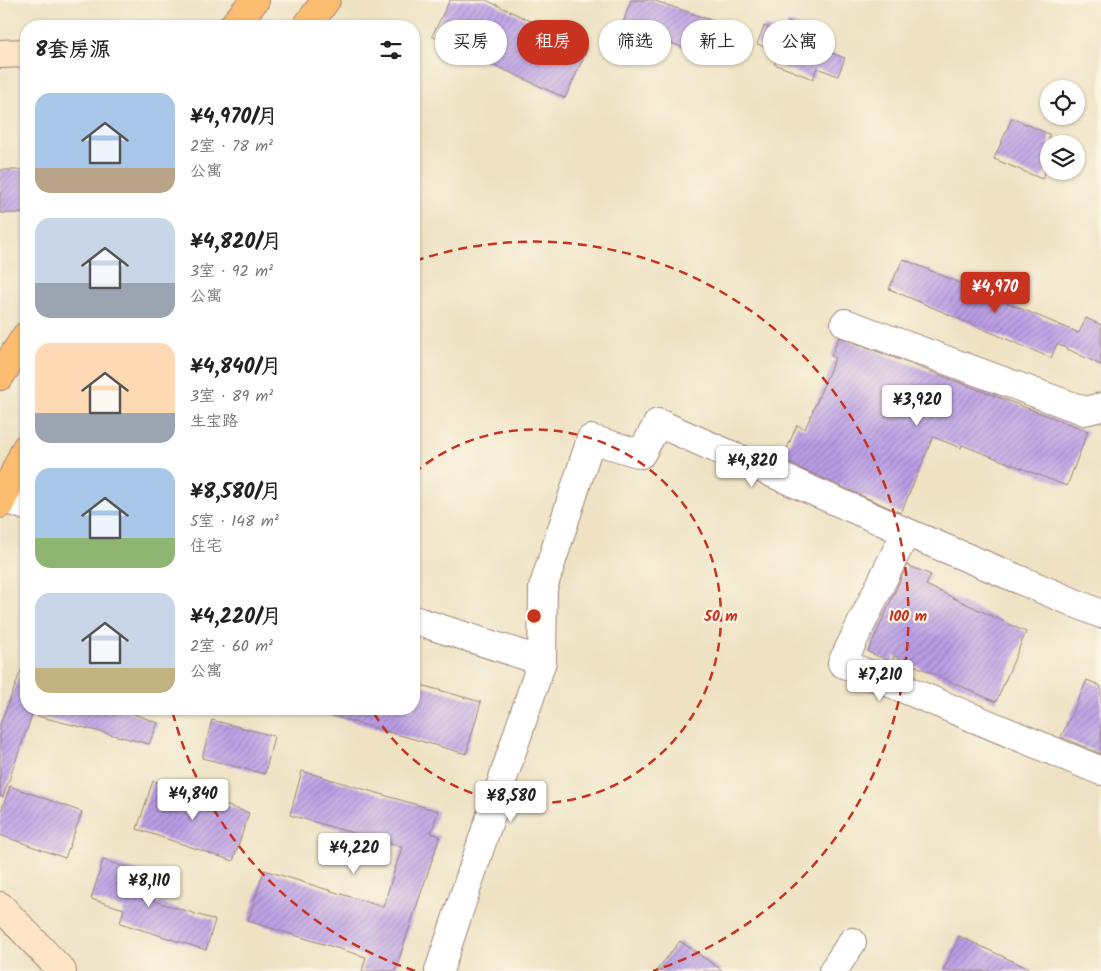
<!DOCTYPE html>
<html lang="zh">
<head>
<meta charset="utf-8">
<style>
  body { margin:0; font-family:Kalam,"LXGW WenKai TC",sans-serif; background:#f6f6f6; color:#222; height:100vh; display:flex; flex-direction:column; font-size:19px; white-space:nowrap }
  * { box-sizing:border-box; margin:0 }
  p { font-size:16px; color:#767676 }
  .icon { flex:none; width:28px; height:28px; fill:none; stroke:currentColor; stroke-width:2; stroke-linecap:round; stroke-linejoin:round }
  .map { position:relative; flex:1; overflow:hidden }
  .drawer { position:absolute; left:20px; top:20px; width:400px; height:695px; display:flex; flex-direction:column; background:#fff; border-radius:20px; box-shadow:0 1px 4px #0004 }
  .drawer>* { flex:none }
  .top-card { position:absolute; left:435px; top:20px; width:475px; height:45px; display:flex; gap:10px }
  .tools { position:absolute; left:1040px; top:80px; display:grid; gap:10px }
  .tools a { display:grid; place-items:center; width:45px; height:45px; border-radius:50%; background:#fff; box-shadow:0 1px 4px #0004; font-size:25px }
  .price { position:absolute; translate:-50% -42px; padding:0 11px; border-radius:5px; background:#fff; color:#222; font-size:16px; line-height:32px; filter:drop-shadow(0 1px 2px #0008) }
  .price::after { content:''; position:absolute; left:50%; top:30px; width:15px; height:11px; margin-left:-8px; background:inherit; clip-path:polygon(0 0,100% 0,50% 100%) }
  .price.on { background:#c8321e; color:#fff }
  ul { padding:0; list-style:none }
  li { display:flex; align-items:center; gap:15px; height:125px; padding:0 15px }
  li span { display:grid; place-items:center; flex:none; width:140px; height:100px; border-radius:15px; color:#555 }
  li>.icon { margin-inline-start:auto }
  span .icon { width:60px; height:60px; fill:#fffc; stroke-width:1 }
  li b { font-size:21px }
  h2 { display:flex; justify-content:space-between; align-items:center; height:60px; padding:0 15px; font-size:21px }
  .chip { padding:0 18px; border-radius:22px; background:#fff; box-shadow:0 1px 4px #0004; font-size:18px; line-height:45px }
  .chip.on { background:#c8321e; color:#fff }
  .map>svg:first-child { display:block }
</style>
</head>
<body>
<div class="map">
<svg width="1101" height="971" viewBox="0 0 1101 971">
  <defs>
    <pattern id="building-hatch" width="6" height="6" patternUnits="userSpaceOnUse" patternTransform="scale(1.25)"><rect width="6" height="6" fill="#b99de6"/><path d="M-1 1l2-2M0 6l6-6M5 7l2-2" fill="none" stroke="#987fbb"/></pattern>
  </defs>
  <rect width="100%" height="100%" fill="#fcf5e5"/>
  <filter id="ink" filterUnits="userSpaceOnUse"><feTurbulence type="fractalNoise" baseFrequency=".02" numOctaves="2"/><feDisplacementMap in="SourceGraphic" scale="10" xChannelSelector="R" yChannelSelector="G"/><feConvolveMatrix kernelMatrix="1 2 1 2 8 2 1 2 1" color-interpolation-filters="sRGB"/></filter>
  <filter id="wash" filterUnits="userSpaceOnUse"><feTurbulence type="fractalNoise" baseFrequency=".0096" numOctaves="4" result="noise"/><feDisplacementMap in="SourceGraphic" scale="20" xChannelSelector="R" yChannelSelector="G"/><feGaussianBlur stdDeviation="1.12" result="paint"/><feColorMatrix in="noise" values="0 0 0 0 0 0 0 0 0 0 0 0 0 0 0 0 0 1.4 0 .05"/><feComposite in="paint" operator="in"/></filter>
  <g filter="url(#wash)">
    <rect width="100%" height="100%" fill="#eee2c3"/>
    <g id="blocks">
      <path fill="url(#building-hatch)" d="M 450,0 L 486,0 L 588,48 L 565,98 L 432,36 Z
        M 631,0 L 653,0 L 719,23 L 707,56 L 622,26 Z
        M 788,22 L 831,38 L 826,51 L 845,58 L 838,76 L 817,68 L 813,79 L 774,64 L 779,52 L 757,44 L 764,26 L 783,33 Z
        M 1012,118 L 1049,134 L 1049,163 L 1042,179 L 994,159 Z
        M 0,170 L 26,170 L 26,213 L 0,213 Z
        M 903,259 L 1079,333 L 1086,318 L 1101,325 L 1101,365 L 1057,344 L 1051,358 L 889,289 Z
        M 839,337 L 1088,431 L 1067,486 L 962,445 L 961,448 L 933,437 L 901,513 L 782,460 L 797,425 L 805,429 L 835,358 L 831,356 Z
        M 907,565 L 931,575 L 926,585 L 1026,632 L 996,702 L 894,656 L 892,662 L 868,652 Z
        M 25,661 L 26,709 L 34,709 L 3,797 L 0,796 L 0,724 Z
        M 1087,680 L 1101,686 L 1101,754 L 1061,737 Z
        M 414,683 L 481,702 L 466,754 L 326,714 L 327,709 L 414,709 Z
        M 37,709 L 121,709 L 158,723 L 149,744 L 37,716 Z
        M 212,720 L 274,736 L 265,774 L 202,758 Z
        M 302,771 L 438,811 L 431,833 L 440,836 L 395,971 L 362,971 L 366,957 L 248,921 L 264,870 L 383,907 L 402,847 L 290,815 Z
        M 153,781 L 249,813 L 233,861 L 137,829 Z
        M 10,786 L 82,812 L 65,858 L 0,835 L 0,814 Z
        M 103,860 L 142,872 L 135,895 L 215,920 L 206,950 L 120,923 L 124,909 L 91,899 Z
        M 959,936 L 1034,971 L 943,971 Z
        M 680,941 L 723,971 L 656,971 Z"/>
    </g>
  </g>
  <g filter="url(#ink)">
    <use href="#blocks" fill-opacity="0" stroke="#9c8077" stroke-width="1"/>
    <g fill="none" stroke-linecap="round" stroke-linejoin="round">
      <g stroke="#9c8077" stroke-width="30">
        <path id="street" d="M 845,323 L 1085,411 L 1101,407
          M 3,498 L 26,506
          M 906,532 L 842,663 L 1101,771
          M 414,620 L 542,661
          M 439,971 L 542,661 L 543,588 L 591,439 L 641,454 L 658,423 L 906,532 L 1101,614
          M 833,971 L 852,942"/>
      </g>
      <g stroke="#9c8077" stroke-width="30">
        <path id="secondary" d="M 0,54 L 26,53
          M 0,906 L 62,971"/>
      </g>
      <g stroke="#9c8077" stroke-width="30">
        <path id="primary" d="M 233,26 L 255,0
          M 307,26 L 326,0
          M 0,376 L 26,336
          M 0,504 L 26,448"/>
      </g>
      <use href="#street" stroke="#fff" stroke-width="28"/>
      <use href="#secondary" stroke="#fee5c5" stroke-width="28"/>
      <use href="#primary" stroke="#fcbd6f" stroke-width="28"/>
    </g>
  </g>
  <g fill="none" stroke="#c8321e" stroke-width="2.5" stroke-dasharray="9 6">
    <path d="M414 473A187 187 0 1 1 372 710"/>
    <path d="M415 971A374 374 0 0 1 172 710M415 261A374 374 0 1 1 653 971"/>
  </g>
  <circle cx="534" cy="616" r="8" fill="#c8321e" stroke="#fcf5e5" stroke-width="2.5"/>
  <g font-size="15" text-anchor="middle" font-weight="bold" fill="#c8321e" stroke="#fcf5e5" stroke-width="4.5" stroke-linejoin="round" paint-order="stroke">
    <text x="721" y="621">50 m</text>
    <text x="908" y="621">100 m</text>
  </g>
</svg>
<div class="tools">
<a><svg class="icon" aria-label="locate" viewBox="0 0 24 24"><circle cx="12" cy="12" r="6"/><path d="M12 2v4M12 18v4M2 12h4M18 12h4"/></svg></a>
<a><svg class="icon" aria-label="layers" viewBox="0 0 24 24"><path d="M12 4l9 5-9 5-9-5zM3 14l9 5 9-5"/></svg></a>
</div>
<b class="price on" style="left:995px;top:314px">¥4,970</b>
<b class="price" style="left:917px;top:427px">¥3,920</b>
<b class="price" style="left:752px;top:488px">¥4,820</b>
<b class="price" style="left:880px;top:702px">¥7,210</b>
<b class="price" style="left:193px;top:821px">¥4,840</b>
<b class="price" style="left:511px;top:823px">¥8,580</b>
<b class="price" style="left:354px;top:875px">¥4,220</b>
<b class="price" style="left:149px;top:908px">¥8,110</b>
<div class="top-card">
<a class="chip">买房</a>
<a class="chip on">租房</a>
<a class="chip">筛选</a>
<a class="chip">新上</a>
<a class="chip">公寓</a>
</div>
<section class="drawer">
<h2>8套房源<svg class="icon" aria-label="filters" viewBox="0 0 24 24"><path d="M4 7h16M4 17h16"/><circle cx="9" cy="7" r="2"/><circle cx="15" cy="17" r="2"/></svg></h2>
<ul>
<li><span style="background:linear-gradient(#a9c7e8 75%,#b9a48a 0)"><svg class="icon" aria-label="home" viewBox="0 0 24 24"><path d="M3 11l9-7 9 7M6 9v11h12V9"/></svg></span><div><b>¥4,970/月</b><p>2室 · 78 m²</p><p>公寓</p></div></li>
<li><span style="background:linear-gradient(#c9d6e8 65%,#9aa5b1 0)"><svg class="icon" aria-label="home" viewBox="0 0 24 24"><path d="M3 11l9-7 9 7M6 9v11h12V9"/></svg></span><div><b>¥4,820/月</b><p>3室 · 92 m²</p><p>公寓</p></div></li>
<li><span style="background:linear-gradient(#ffd9b3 70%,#9aa5b1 0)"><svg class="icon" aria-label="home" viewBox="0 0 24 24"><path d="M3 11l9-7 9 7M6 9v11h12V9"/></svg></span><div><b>¥4,840/月</b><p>3室 · 89 m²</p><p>生宝路</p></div></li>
<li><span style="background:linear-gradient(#a9c7e8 70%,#8fb573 0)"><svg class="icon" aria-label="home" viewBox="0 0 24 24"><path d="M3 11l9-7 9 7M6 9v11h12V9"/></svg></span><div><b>¥8,580/月</b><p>5室 · 148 m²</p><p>住宅</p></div></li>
<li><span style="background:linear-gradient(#c9d6e8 75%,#c2b280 0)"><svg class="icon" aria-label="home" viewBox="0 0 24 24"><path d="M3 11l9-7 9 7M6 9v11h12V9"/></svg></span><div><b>¥4,220/月</b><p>2室 · 60 m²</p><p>公寓</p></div></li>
</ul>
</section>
</div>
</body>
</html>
